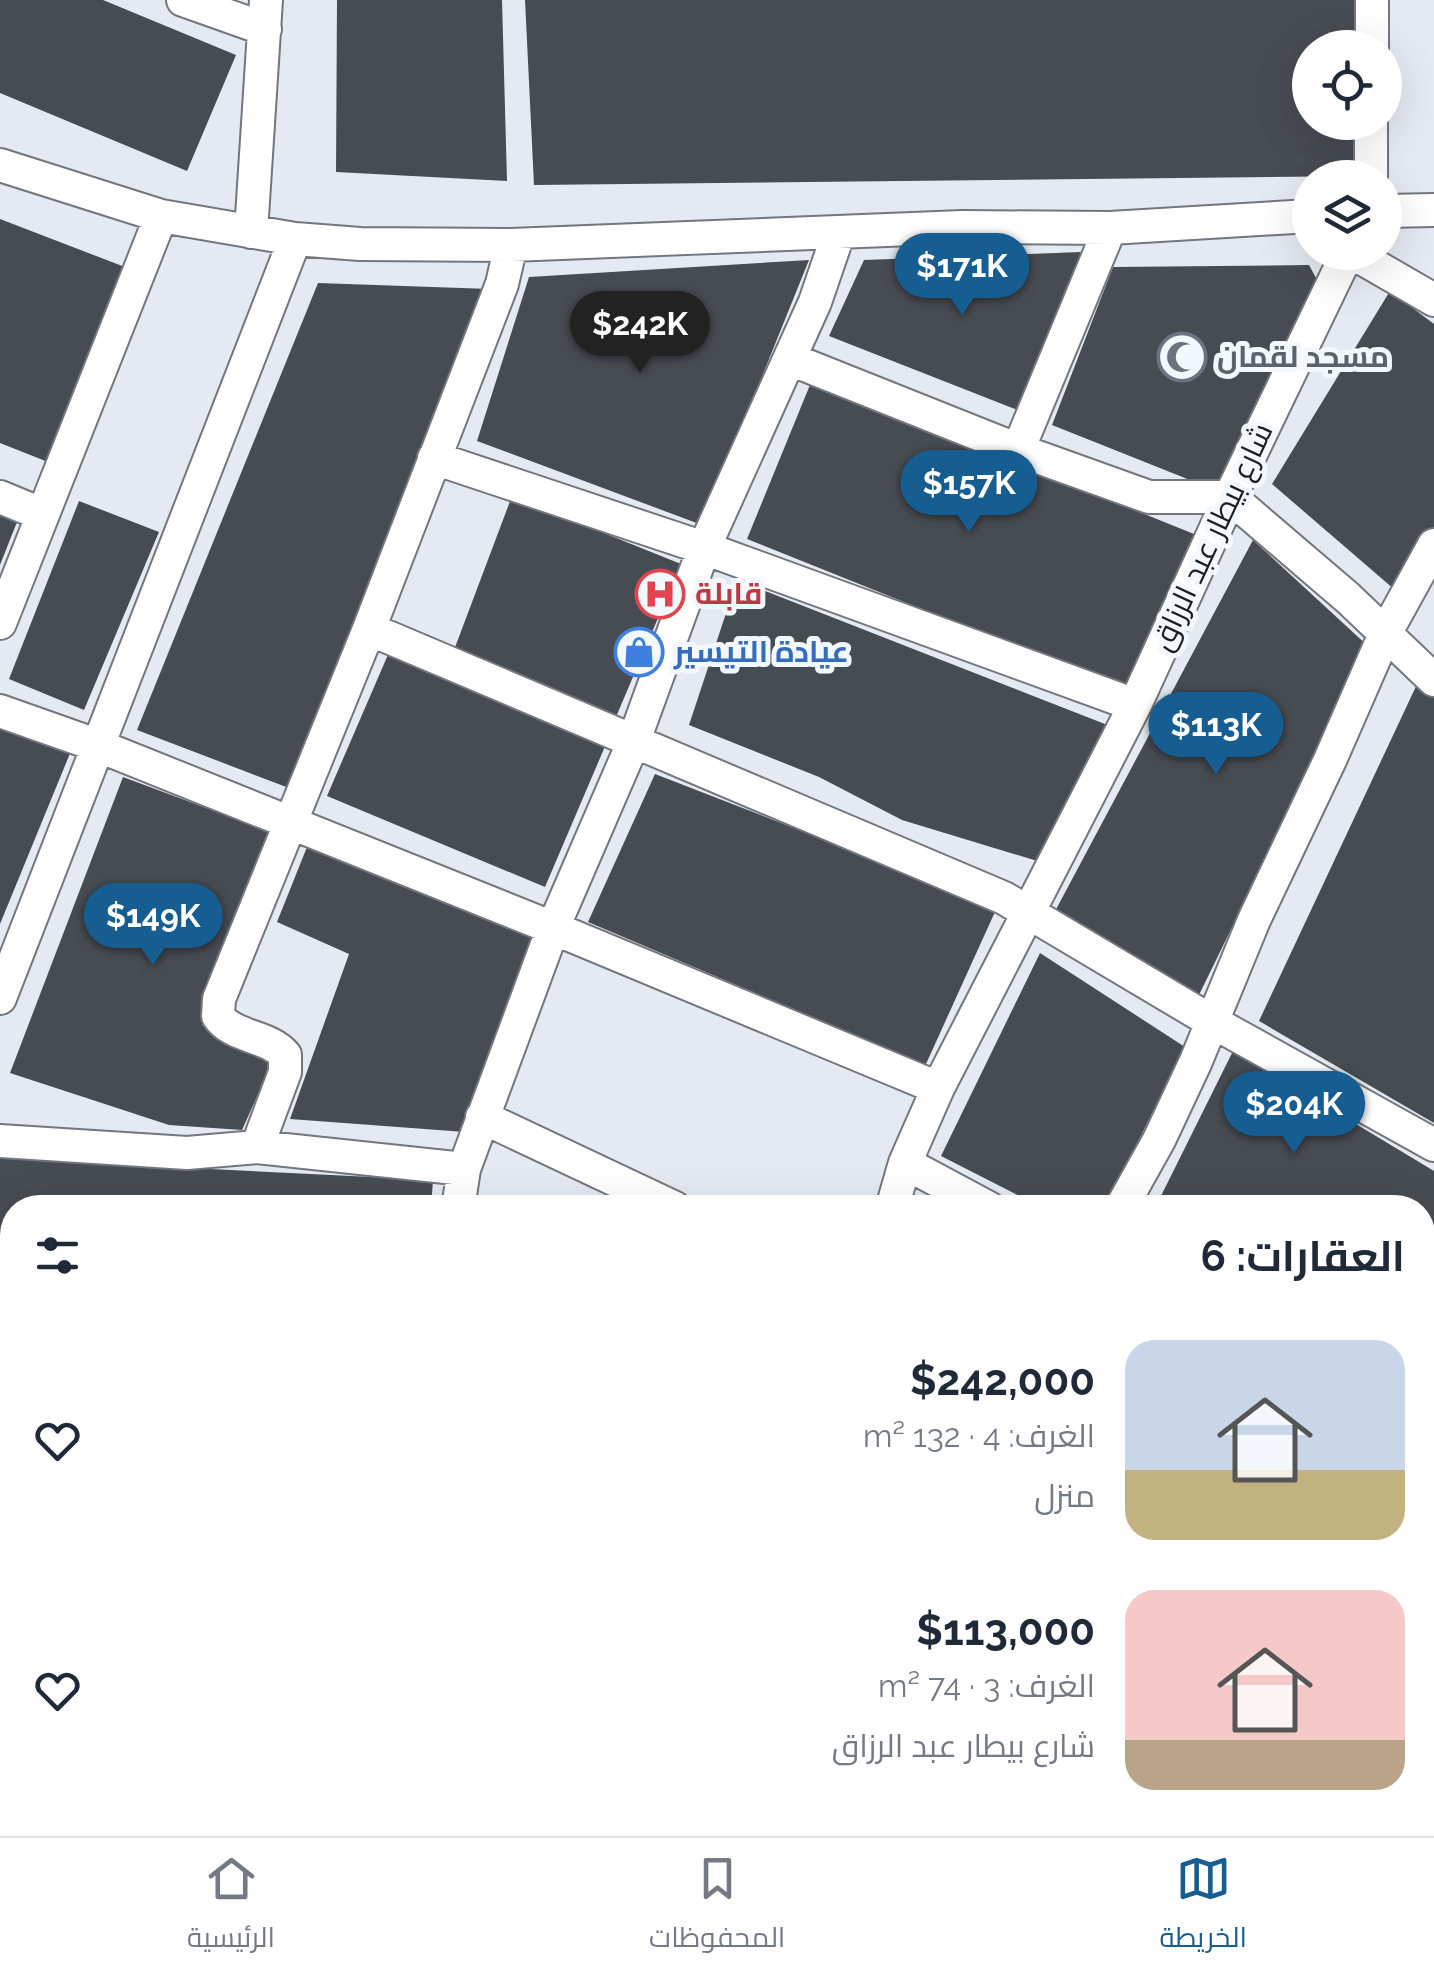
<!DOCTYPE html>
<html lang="ar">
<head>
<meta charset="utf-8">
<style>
  body { margin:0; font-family:Raleway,Cairo,sans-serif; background:#f6f6f7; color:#1f2937; direction:rtl; height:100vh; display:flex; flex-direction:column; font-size:38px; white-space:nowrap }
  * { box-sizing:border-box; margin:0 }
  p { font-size:32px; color:#747a83 }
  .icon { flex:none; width:55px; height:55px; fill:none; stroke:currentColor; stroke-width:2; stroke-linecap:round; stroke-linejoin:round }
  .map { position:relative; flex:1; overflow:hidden; direction:ltr }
  .sheet { position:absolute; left:0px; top:1195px; width:1435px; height:642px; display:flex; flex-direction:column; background:#fff; border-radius:40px 40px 0 0; box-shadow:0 10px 40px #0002; direction:rtl }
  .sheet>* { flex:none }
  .controls { position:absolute; left:1292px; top:30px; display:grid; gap:20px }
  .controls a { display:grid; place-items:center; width:110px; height:110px; border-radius:50%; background:#fff; box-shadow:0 10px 40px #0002; font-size:50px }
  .price { position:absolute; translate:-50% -85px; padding:0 22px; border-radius:35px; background:#165d91; color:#fff; font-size:32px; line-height:65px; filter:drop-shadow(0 2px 5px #0008) }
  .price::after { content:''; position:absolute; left:50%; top:60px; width:30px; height:22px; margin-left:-15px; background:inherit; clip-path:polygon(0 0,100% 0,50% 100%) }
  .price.active { background:#222; color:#fff }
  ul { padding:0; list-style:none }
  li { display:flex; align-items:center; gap:30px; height:250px; padding:0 30px }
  li span { display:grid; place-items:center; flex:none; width:280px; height:200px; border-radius:30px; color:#555 }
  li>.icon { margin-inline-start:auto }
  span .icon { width:120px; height:120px; fill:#fffc; stroke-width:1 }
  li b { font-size:42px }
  h2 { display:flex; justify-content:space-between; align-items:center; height:120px; padding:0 30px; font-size:42px }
  .tab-bar { display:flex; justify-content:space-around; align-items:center; height:140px; border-top:2px solid #e0e1e3; background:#fff; font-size:28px; color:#747a83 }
  .tab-bar a { display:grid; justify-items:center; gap:5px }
  .tab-bar .active { color:#165d91 }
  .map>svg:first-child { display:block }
</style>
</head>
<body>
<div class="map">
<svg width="1434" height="1836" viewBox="0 0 1434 1836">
  <rect width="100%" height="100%" fill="#e5eaf2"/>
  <path fill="#474c52" d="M 0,0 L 103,0 L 236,55 L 187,171 L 0,93 Z
    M 337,0 L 502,0 L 507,181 L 336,172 Z
    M 525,0 L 1356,0 L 1357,48 L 1310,48 L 1310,122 L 1360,122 L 1361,176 L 534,185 Z
    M 0,219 L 130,269 L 53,464 L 0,443 Z
    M 1081,252 L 1025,413 L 829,336 L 864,260 Z
    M 809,260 L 702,525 L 477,441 L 529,277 Z
    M 1309,265 L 1322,289 L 1215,490 L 1052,425 L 1113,267 Z
    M 318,283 L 490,289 L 289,788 L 137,730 Z
    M 1390,291 L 1434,324 L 1434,530 L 1402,596 L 1272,484 Z
    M 812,380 L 1194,534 L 1123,690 L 747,539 Z
    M 512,496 L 681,564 L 613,724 L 454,650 Z
    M 79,501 L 159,532 L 84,710 L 9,679 Z
    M 0,510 L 19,517 L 0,565 Z
    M 1253,540 L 1369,647 L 1197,999 L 1053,915 Z
    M 737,580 L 1110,726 L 1044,863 L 902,820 L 819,777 L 689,725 Z
    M 390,650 L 609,737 L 545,887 L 327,796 Z
    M 1419,680 L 1434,694 L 1434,1123 L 1259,1021 Z
    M 0,722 L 71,751 L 0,924 Z
    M 655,774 L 884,863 L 999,903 L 921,1075 L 840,1029 L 588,922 Z
    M 123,777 L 276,834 L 202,1025 L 276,1054 L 242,1130 L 169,1125 L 10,1073 Z
    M 309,842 L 536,937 L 465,1132 L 290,1119 L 349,954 L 277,922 Z
    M 1040,953 L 1185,1047 L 1105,1208 L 1043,1208 L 941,1156 Z
    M 1234,1049 L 1350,1108 L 1351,1121 L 1434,1171 L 1434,1304 L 1422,1296 L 1422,1208 L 1155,1208 Z
    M 0,1155 L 149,1166 L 433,1180 L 431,1208 L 12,1208 L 12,1323 L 0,1322 Z
    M 0,1359 L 12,1360 L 12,1526 L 0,1525 Z
    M 12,1757 L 12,1825 L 151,1825 L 146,1836 L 0,1836 L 0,1784 Z
    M 272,1825 L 522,1825 L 515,1836 L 266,1836 Z
    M 1232,1825 L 1266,1825 L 1259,1836 L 1252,1836 Z"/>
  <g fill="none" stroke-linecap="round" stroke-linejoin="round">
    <g stroke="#72777e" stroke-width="36">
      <path id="minor" d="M 183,0 L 265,29
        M 1372,48 L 1372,0
        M 0,165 L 161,216 L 295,239 L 360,244 L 511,245 L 962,227 L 1110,228 L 1310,216
        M 1371,178 L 1371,122
        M 1385,211 L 1434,210
        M 251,232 L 266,0
        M 1351,252 L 1434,300
        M 790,359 L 1018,450 L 1149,497 L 1230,497 L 1348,598 L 1434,680
        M 1018,450 L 1110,228
        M 434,458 L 704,548 L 1135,705
        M 0,497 L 41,514
        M 0,623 L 161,216
        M 369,629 L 1004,898 L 1211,1021 L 1434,1145
        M 0,711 L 99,746 L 553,928 L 938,1088
        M 0,998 L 295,239
        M 482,1117 L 675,1208
        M 0,1141 L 187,1153 L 257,1147 L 464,1169
        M 257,1147 L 285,1072 L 285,1055 C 268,1035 233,1038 218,1016 L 219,999 L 369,629 L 502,284 L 511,245
        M 458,1208 L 464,1169 L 553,928 L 633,743 L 704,548 L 815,302 L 839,232
        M 892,1208 L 905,1163
        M 989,1208 L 905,1163 L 938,1088 L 1135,705 L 1230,497 L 1348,252
        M 1121,1208 L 1159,1140 L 1196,1061 L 1254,920 L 1330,760 L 1385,634 L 1434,545
        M 0,1344 L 12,1346
        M 1422,1548 L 1434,1521
        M 0,1562 L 12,1563
        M 201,1836 L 208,1825
        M 1277,1836 L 1285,1825"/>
    </g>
    <path stroke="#90949a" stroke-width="6" stroke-dasharray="8 8" stroke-linecap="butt" d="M 1422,1433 L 1434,1439"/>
    <use href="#minor" stroke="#fff" stroke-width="32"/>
  </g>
  <defs>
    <g id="mosque-ring" transform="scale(2.5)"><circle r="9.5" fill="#f3f7fe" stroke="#6b7280" stroke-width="1.5"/><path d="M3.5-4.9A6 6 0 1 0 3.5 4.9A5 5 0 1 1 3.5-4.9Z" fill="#6b7280"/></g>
    <g id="hospital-ring" transform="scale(2.5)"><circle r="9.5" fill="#f3f7fe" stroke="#e0444e" stroke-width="1.5"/><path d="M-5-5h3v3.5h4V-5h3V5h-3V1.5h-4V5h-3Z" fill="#e0444e"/></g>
    <g id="shop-ring" transform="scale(2.5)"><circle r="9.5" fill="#f3f7fe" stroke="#3f7fe0" stroke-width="1.5"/><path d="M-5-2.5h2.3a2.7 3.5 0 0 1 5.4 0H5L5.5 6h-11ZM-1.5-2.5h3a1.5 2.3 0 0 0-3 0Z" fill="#3f7fe0"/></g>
  </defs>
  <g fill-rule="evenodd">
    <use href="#mosque-ring" x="1182" y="357"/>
    <use href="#hospital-ring" x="660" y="594"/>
    <use href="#shop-ring" x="639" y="652"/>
  </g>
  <g text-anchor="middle" stroke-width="10" stroke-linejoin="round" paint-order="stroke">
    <g font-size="30" font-weight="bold" fill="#5b616d" stroke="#f3f7fe" text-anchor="start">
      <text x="1217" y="367">مسجد لقمان</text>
    </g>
    <g font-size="30" fill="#1b1d20" stroke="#f3f7fe">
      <text transform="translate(1212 537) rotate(-65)" y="10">شارع بيطار عبد الرزاق</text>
    </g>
    <g font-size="30" font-weight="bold" fill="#be3a42" stroke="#f3f7fe" text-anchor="start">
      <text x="695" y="604">قابلة</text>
    </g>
    <g font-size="30" font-weight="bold" fill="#366cbe" stroke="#f3f7fe" text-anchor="start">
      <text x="674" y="662">عيادة التيسير</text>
    </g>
  </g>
</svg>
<div class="controls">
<a><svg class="icon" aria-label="locate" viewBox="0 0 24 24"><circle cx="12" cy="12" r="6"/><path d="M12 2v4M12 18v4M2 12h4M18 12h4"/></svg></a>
<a><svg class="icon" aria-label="layers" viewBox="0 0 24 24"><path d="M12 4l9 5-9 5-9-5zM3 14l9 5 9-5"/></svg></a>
</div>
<b class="price" style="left:962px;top:318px">$171K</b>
<b class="price active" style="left:640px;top:376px">$242K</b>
<b class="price" style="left:969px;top:535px">$157K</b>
<b class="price" style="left:1216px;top:777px">$113K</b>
<b class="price" style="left:153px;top:968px">$149K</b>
<b class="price" style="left:1294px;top:1156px">$204K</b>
<section class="sheet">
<h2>العقارات: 6<svg class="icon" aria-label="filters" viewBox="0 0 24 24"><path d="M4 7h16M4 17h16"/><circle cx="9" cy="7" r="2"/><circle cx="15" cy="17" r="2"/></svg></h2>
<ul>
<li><span style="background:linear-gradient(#c9d6e8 65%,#c2b280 0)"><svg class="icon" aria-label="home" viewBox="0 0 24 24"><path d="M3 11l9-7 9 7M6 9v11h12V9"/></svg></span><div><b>$242,000</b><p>الغرف: 4 · 132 m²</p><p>منزل</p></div><svg class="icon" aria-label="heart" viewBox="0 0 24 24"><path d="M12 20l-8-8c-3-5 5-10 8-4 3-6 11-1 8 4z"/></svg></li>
<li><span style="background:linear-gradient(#f6c9c9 75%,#b9a48a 0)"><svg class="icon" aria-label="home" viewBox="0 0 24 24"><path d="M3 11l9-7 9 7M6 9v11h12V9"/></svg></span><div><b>$113,000</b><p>الغرف: 3 · 74 m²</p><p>شارع بيطار عبد الرزاق</p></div><svg class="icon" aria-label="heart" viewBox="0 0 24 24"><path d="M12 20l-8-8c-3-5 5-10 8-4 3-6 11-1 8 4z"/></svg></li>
</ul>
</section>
</div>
<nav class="tab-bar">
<a class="active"><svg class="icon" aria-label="map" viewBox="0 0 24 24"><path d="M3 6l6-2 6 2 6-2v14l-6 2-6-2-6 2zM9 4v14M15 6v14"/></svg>الخريطة</a>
<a><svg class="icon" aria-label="saved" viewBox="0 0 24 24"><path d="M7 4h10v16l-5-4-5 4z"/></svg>المحفوظات</a>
<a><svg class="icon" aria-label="home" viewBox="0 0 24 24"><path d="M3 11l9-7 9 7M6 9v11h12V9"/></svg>الرئيسية</a>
</nav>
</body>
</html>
